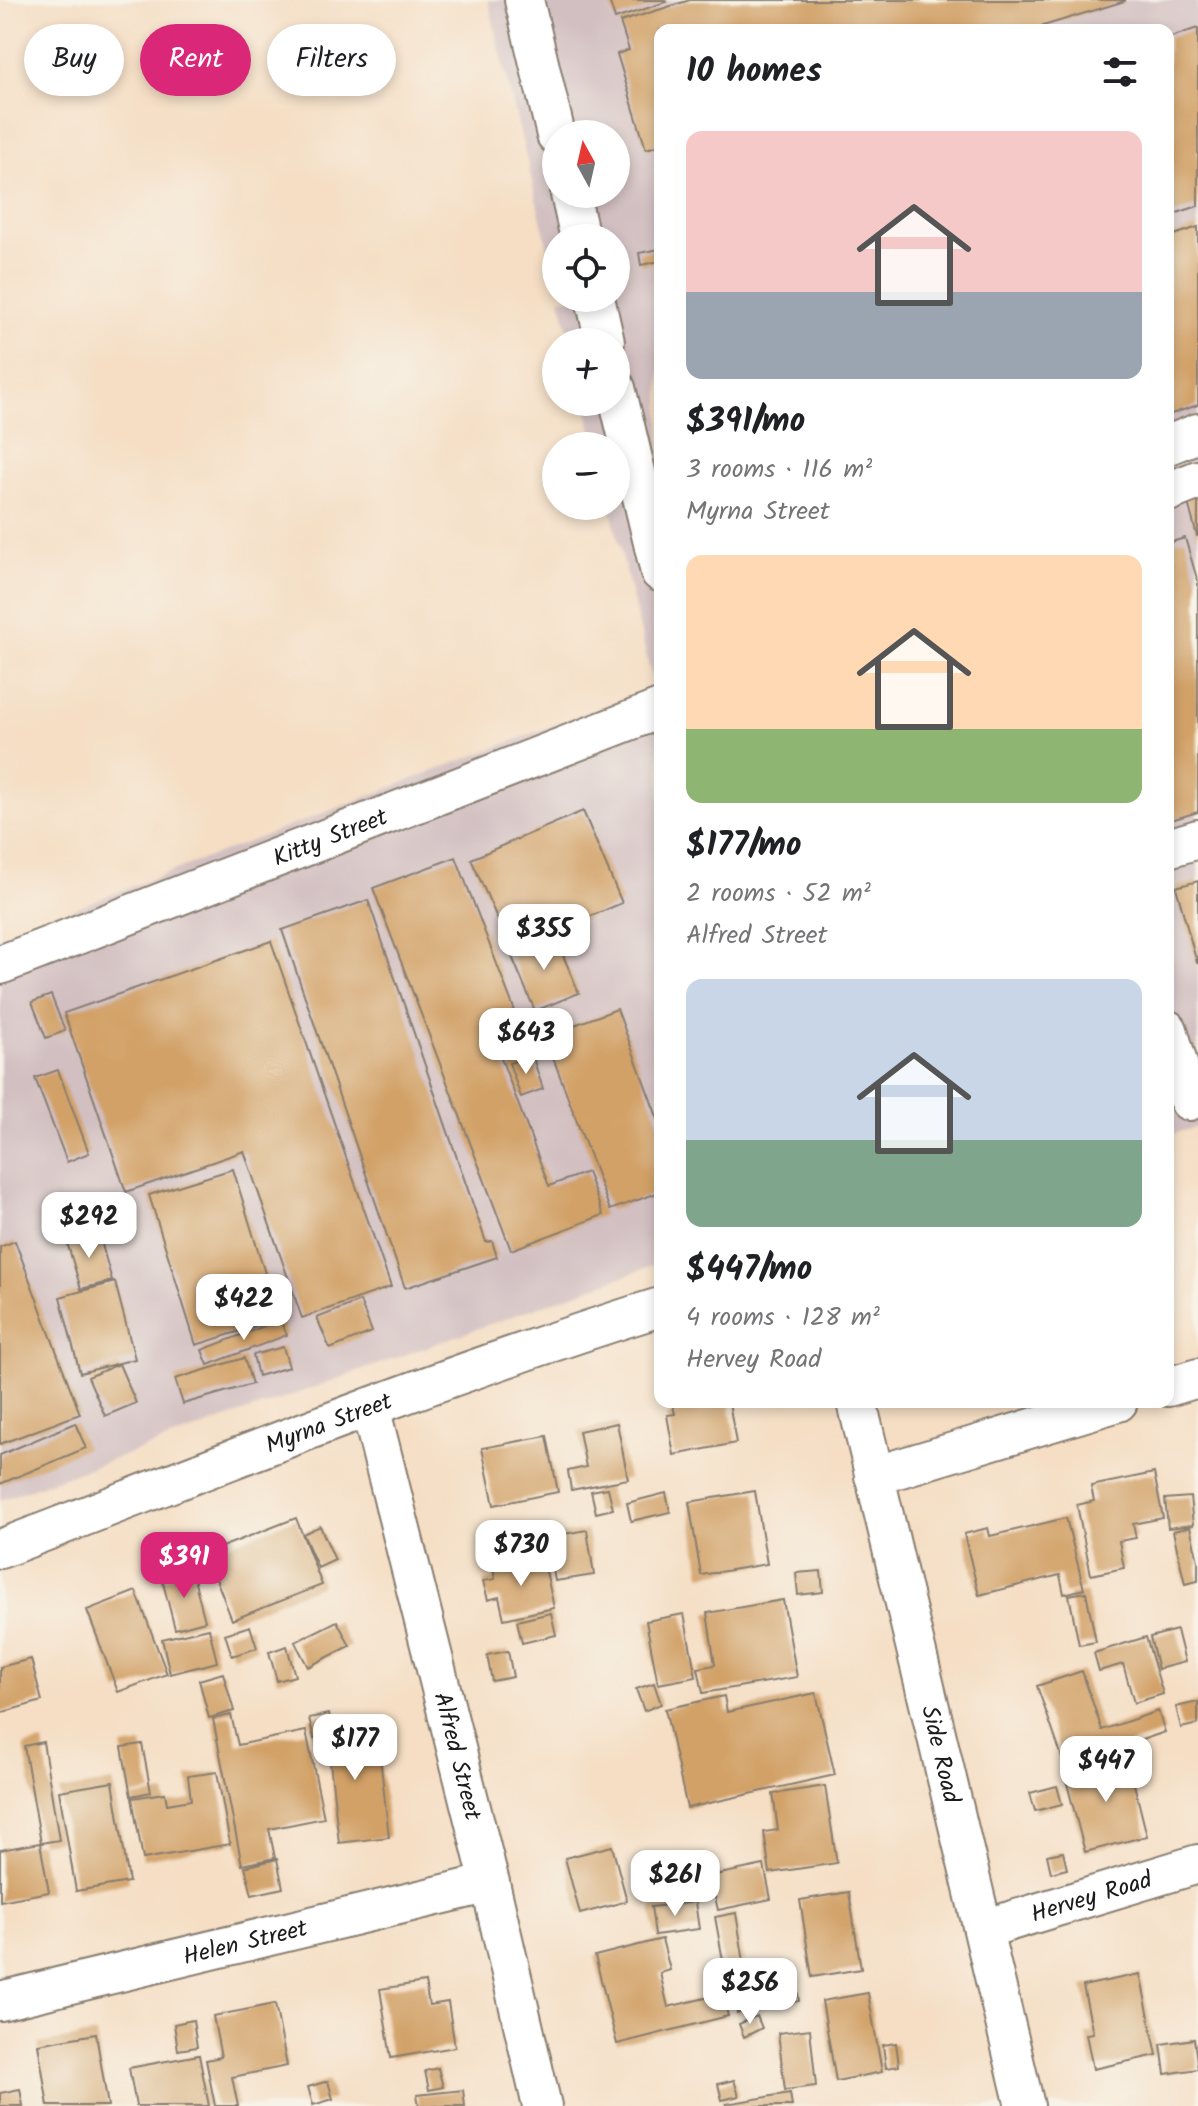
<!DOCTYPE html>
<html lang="en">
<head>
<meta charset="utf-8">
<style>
  body { margin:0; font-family:Kalam,sans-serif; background:#f2f2f2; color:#202124; height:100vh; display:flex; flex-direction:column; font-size:30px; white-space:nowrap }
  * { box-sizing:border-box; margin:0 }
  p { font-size:26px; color:#757577 }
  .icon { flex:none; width:44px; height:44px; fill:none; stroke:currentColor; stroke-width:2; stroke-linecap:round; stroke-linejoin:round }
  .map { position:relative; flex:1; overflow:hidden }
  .side { position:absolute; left:654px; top:24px; width:520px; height:1384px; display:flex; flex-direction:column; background:#fff; border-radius:16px; box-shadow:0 4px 12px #0003 }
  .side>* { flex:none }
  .top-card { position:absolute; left:24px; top:24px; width:510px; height:72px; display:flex; gap:16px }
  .needle { width:52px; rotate:352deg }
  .fabs { position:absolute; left:542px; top:120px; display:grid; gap:16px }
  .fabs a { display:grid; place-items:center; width:88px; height:88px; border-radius:50%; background:#fff; box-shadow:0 4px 12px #0003; font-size:40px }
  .price { position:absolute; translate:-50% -68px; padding:0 18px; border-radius:16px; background:#fff; color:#222; font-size:26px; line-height:52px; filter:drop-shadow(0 2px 4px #0008) }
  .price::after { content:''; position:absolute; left:50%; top:48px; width:24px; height:18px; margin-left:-12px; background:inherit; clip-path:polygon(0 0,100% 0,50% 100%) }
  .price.on { background:#db2777; color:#fff }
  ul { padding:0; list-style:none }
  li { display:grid; align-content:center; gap:16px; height:424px; padding:0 32px }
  li span { display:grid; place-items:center; height:248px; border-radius:16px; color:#555 }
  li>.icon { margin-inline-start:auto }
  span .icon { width:144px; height:144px; fill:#fffc; stroke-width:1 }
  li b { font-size:34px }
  h2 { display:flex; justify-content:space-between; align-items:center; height:96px; padding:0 32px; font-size:34px }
  .pill { padding:0 28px; border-radius:36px; background:#fff; box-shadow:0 4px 12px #0003; font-size:28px; line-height:72px }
  .pill.on { background:#db2777; color:#fff }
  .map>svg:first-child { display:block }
</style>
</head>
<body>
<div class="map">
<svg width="1198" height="2106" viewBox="0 0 1198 2106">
  <rect width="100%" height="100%" fill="#f7f3e8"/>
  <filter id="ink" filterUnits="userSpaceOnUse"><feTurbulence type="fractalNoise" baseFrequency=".0125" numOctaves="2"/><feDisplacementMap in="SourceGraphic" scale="16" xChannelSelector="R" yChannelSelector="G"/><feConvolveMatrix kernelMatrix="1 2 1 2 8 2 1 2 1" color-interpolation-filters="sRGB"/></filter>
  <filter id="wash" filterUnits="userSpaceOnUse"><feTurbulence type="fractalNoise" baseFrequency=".006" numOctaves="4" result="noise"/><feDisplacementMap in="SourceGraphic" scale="32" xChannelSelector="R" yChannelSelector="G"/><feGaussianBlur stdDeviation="1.8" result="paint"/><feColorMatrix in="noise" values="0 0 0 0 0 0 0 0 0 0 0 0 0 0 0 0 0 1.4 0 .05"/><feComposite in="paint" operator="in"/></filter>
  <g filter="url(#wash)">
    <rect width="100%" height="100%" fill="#f5dec4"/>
    <path fill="#d2bfc1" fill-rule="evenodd" d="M 488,0 L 1198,0 L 1198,1127 L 1168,1135 L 1168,30 L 660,30 L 660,1263 L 0,1500 L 0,937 L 654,687 L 610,506 L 616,506 L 616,446 L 596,446 L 585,402 L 616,402 L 616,342 L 571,342 L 560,298 L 616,298 L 616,238 L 556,238 L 556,281 ZM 556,134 L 616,134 L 616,194 L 556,194 Z"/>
    <g id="blocks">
      <path fill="#d2a167" d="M 609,0 L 665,0 L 666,2 L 615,19 Z
        M 690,0 L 1125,0 L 1125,1 L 1030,30 L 660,30 L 660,145 L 646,149 L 617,54 L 629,50 L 620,22 Z
        M 1198,28 L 1198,206 L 1168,216 L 1168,38 Z
        M 1198,227 L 1198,405 L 1168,415 L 1168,237 Z
        M 660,249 L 660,261 L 641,265 L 639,253 Z
        M 1198,491 L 1198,536 L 1197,536 L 1186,495 Z
        M 1185,538 L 1198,582 L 1198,812 L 1168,821 L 1168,543 Z
        M 583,811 L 622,903 L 511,950 L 471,859 Z
        M 456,857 L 526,1040 L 498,1050 L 549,1186 L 587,1172 L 603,1215 L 511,1250 L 373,888 Z
        M 1198,881 L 1198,963 L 1197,963 L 1176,887 Z
        M 368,900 L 486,1242 L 492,1241 L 497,1257 L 405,1288 L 282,930 Z
        M 554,934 L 579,993 L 535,1011 L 510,952 Z
        M 271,941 L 391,1287 L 302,1318 L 244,1151 L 126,1192 L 64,1013 Z
        M 51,995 L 65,1031 L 46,1038 L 32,1002 Z
        M 617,1009 L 660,1125 L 660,1192 L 610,1210 L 545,1036 Z
        M 532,1055 L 543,1089 L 521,1097 L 509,1063 Z
        M 58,1070 L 89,1153 L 67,1162 L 35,1078 Z
        M 233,1169 L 279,1319 L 196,1345 L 149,1195 Z
        M 98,1230 L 112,1281 L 81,1289 L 66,1239 Z
        M 15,1241 L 80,1414 L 0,1444 L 0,1247 Z
        M 115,1282 L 135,1359 L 80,1373 L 60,1297 Z
        M 360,1301 L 372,1332 L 330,1349 L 317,1318 Z
        M 280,1320 L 287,1335 L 208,1365 L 202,1350 Z
        M 283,1347 L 289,1367 L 258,1376 L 253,1355 Z
        M 244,1358 L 252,1384 L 183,1404 L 175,1379 Z
        M 119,1364 L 136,1403 L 105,1416 L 88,1377 Z
        M 672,1402 L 729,1402 L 736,1443 L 674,1455 L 667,1415 L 675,1414 Z
        M 75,1423 L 86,1448 L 0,1484 L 0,1455 Z
        M 617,1423 L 628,1479 L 571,1490 L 568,1471 L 586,1467 L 579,1431 Z
        M 547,1436 L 558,1492 L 494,1505 L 482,1448 Z
        M 1154,1473 L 1163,1518 L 1133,1524 L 1136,1538 L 1119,1541 L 1124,1568 L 1091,1575 L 1077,1505 L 1094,1501 L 1091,1486 Z
        M 608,1488 L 613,1509 L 596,1513 L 591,1491 Z
        M 755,1491 L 767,1564 L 701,1575 L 689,1502 Z
        M 666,1493 L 670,1512 L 631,1521 L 627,1503 Z
        M 1190,1497 L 1193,1525 L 1168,1528 L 1165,1499 Z
        M 296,1518 L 322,1585 L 232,1620 L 206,1553 Z
        M 1066,1518 L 1084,1589 L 1064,1594 L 1060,1575 L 979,1595 L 964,1534 L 988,1528 L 990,1536 Z
        M 320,1526 L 335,1560 L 318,1568 L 303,1534 Z
        M 1190,1527 L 1198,1561 L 1198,1581 L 1185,1584 L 1173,1531 Z
        M 587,1530 L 594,1575 L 555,1581 L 547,1537 Z
        M 543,1557 L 554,1608 L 504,1619 L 499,1597 L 488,1600 L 483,1581 L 495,1579 L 493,1568 Z
        M 192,1571 L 205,1621 L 175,1629 L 162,1579 Z
        M 821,1571 L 823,1592 L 798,1595 L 796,1573 Z
        M 136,1591 L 167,1674 L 118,1692 L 87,1610 Z
        M 1086,1592 L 1096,1642 L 1079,1645 L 1069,1595 Z
        M 783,1600 L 797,1677 L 703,1693 L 698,1668 L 715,1665 L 707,1613 Z
        M 551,1613 L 556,1635 L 522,1643 L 517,1621 Z
        M 684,1614 L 696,1677 L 658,1684 L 646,1621 Z
        M 337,1621 L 350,1646 L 308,1667 L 295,1642 Z
        M 250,1626 L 257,1648 L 232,1656 L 225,1634 Z
        M 209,1628 L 217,1662 L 170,1674 L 162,1639 Z
        M 1177,1630 L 1185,1662 L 1158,1669 L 1150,1637 Z
        M 1146,1637 L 1163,1694 L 1134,1703 L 1123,1664 L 1099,1671 L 1094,1653 Z
        M 287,1646 L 295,1676 L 277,1681 L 269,1652 Z
        M 508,1651 L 513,1677 L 492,1681 L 487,1655 Z
        M 31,1659 L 42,1701 L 0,1713 L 0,1667 Z
        M 1082,1671 L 1102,1730 L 1158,1711 L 1165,1732 L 1065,1766 L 1037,1686 Z
        M 223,1673 L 234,1711 L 209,1718 L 199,1680 Z
        M 654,1683 L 661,1704 L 644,1711 L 636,1689 Z
        M 816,1693 L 835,1775 L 687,1808 L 665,1709 L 724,1696 L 727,1712 Z
        M 1198,1702 L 1198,1724 L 1181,1728 L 1176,1707 Z
        M 329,1714 L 334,1735 L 377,1730 L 389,1837 L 339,1843 L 327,1735 L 314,1738 L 309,1718 Z
        M 231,1715 L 238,1745 L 306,1731 L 324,1818 L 269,1829 L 275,1858 L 242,1865 L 213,1719 Z
        M 43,1742 L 59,1840 L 41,1843 L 24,1746 Z
        M 142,1744 L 151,1792 L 131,1796 L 122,1747 Z
        M 1127,1756 L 1147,1836 L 1085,1852 L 1064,1772 Z
        M 217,1772 L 230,1844 L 143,1859 L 132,1798 L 165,1793 L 167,1804 L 191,1800 L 188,1776 Z
        M 113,1782 L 129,1882 L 76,1891 L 59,1791 Z
        M 825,1786 L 837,1863 L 770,1873 L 764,1832 L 778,1830 L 773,1794 Z
        M 1057,1786 L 1062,1804 L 1035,1811 L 1030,1793 Z
        M 40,1843 L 49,1892 L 0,1901 L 0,1850 Z
        M 612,1846 L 627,1901 L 580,1914 L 565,1858 Z
        M 1063,1852 L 1067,1869 L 1051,1873 L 1047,1855 Z
        M 277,1859 L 283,1888 L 252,1895 L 245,1867 Z
        M 764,1865 L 771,1899 L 718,1910 L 710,1876 Z
        M 849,1892 L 861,1969 L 812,1977 L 800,1900 Z
        M 695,1902 L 699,1929 L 655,1935 L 651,1907 Z
        M 736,1913 L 744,1962 L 724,1966 L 715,1917 Z
        M 662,1939 L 670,1970 L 660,1973 L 668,2007 L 722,1994 L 728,2016 L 617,2044 L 595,1956 Z
        M 1140,1974 L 1157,2055 L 1093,2069 L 1086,2034 L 1093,2033 L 1083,1986 Z
        M 425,1982 L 429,2005 L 448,2002 L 455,2047 L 391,2058 L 380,1989 Z
        M 796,1982 L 799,2001 L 737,2013 L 733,1995 Z
        M 868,1993 L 882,2072 L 836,2081 L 822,2001 Z
        M 275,2004 L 287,2066 L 232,2077 L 238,2106 L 215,2106 L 206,2060 L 221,2057 L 213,2016 Z
        M 757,2016 L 762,2028 L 744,2037 L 739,2024 Z
        M 193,2020 L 197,2047 L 178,2050 L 174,2024 Z
        M 810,2029 L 816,2086 L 785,2090 L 778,2033 Z
        M 96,2034 L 108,2106 L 48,2106 L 38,2044 Z
        M 1194,2039 L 1198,2069 L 1165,2074 L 1161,2044 Z
        M 896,2043 L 899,2066 L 886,2068 L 883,2045 Z
        M 199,2055 L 209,2106 L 136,2106 L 129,2068 Z
        M 438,2068 L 443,2087 L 429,2090 L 425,2071 Z
        M 734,2080 L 739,2096 L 722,2100 L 718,2084 Z
        M 328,2081 L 333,2099 L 313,2105 L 308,2087 Z
        M 20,2089 L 23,2106 L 0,2106 L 0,2093 Z
        M 463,2090 L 465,2106 L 419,2106 L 417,2095 Z
        M 790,2093 L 792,2106 L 726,2106 L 726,2104 Z"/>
    </g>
  </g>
  <g filter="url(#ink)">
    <use href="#blocks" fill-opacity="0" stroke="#887d70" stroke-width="2"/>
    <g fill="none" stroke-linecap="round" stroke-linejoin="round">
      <g stroke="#887d70" stroke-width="42">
        <g id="minor">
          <path d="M 524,0 L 556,135"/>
          <path d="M 570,194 L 580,238"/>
          <path d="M 595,298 L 605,342"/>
          <path d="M 616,388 L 660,572"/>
          <path d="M 1168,445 L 1198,433"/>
          <path d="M 1168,492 L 1198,480"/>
          <path d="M 1168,848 L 1198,839"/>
          <path id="s1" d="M 0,965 L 660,709"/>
          <path d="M 1168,1030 L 1189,1101"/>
          <path d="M 1168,1387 L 1198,1378"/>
          <path id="s2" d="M 857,1402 L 1025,2106"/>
          <path id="s3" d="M 370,1407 L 490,1883 L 542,2106"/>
          <path d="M 874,1476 L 1118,1402"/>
          <path id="s4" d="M 0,1549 C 219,1465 436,1377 660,1307"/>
          <path id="s5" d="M 984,1929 L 1198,1864"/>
          <path id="s6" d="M 0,2001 L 490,1883"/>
        </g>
      </g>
      <use href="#minor" stroke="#fff" stroke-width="38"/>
    </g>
  </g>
  <g text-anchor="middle" stroke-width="8" stroke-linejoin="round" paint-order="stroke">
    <g font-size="24" fill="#1c1c1c" stroke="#f7f3e8">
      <text dy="8" stroke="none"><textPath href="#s1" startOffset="354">Kitty Street</textPath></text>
      <text dy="8" stroke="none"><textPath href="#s4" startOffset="352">Myrna Street</textPath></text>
      <text dy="8" stroke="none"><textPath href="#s2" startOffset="362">Side Road</textPath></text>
      <text dy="8" stroke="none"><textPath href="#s3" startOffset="360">Alfred Street</textPath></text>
      <text dy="8" stroke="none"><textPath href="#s5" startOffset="112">Hervey Road</textPath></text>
      <text dy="8" stroke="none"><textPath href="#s6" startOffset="252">Helen Street</textPath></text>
    </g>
  </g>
</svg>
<div class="fabs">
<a><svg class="needle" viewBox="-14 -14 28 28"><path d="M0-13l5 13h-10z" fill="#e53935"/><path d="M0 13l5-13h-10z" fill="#757577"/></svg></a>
<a><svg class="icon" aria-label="locate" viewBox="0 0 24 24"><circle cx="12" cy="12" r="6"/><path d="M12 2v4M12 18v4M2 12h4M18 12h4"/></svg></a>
<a>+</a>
<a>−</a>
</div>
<b class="price" style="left:544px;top:972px">$355</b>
<b class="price" style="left:526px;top:1076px">$643</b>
<b class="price" style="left:89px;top:1260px">$292</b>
<b class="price" style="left:244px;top:1342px">$422</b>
<b class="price" style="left:521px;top:1588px">$730</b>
<b class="price on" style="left:184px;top:1600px">$391</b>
<b class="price" style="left:355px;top:1782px">$177</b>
<b class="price" style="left:1106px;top:1804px">$447</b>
<b class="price" style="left:675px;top:1918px">$261</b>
<b class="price" style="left:750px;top:2026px">$256</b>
<div class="top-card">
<a class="pill">Buy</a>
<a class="pill on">Rent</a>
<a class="pill">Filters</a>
</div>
<section class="side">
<h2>10 homes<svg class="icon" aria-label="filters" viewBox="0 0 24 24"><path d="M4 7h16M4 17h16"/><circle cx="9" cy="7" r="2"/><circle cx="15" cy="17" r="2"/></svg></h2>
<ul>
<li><span style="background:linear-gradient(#f6c9c9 65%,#9aa5b1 0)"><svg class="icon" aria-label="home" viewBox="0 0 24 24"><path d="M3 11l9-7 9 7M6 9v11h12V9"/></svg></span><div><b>$391/mo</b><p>3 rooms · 116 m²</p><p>Myrna Street</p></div></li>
<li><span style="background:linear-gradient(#ffd9b3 70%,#8fb573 0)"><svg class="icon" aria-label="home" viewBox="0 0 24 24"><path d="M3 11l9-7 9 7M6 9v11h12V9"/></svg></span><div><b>$177/mo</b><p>2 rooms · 52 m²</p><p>Alfred Street</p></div></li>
<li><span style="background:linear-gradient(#c9d6e8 65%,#7fa58c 0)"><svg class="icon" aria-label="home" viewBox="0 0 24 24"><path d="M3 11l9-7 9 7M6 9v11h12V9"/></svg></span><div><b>$447/mo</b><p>4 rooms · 128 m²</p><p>Hervey Road</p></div></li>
</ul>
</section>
</div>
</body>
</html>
